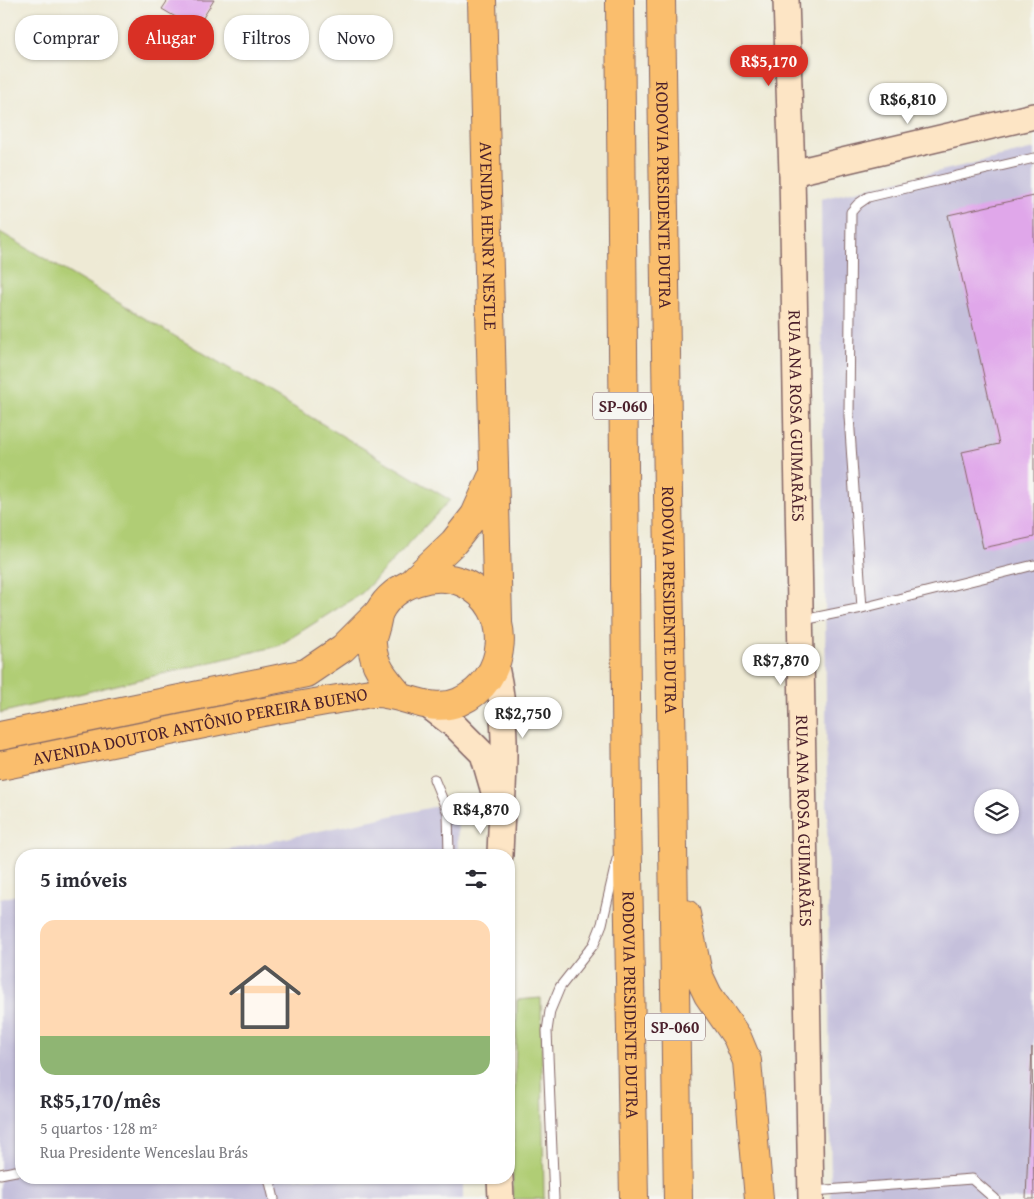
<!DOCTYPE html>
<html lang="pt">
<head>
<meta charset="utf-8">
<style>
  body { margin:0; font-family:"Gentium Book Plus",serif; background:#f2f2f3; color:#2b2b33; height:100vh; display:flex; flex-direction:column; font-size:19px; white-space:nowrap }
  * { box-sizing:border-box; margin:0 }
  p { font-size:16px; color:#7c7c81 }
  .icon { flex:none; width:28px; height:28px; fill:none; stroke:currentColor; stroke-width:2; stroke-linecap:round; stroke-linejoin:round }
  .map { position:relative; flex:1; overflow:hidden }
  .drawer { position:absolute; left:15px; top:849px; width:500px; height:335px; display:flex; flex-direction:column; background:#fff; border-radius:20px; box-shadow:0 1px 4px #0004 }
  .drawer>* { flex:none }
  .guide { position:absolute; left:15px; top:15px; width:500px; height:45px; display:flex; gap:10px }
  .controls { position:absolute; left:974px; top:789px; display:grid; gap:10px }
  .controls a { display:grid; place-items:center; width:45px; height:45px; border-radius:50%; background:#fff; box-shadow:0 1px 4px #0004; font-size:25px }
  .price { position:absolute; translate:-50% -42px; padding:0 11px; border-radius:18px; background:#fff; color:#222; font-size:16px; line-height:32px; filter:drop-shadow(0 1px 2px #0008) }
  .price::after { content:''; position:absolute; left:50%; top:30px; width:15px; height:11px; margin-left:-8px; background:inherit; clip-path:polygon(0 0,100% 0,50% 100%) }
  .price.on { background:#d93025; color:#fff }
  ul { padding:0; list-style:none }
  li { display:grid; align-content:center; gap:10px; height:265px; padding:0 25px }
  li span { display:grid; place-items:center; height:155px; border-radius:15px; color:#555 }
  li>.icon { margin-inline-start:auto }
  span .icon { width:90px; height:90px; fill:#fffc; stroke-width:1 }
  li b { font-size:21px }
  h2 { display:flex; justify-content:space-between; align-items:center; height:60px; padding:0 25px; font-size:21px }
  .tag { padding:0 18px; border-radius:20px; background:#fff; box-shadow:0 1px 4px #0004; font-size:18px; line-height:45px }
  .tag.on { background:#d93025; color:#fff }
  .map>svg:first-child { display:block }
</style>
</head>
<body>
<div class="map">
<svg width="1034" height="1199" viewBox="0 0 1034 1199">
  <rect width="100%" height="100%" fill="#f6f6f2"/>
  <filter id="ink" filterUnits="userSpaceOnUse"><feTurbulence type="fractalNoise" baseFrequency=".02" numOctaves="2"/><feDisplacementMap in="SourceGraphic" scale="10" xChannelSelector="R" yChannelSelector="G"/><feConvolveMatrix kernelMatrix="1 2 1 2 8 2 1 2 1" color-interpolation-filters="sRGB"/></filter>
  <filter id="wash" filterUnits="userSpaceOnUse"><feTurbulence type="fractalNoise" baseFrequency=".0096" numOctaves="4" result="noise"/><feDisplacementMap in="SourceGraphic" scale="20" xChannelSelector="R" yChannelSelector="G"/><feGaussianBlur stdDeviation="1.12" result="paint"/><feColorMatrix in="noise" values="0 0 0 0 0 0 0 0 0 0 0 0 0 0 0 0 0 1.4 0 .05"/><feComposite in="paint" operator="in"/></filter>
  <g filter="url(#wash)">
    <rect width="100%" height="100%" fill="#eeead5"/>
    <path fill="#c5c0db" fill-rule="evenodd" d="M 1034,149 L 1034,1199 L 831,1199 L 821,199 ZM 982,798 L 1010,798 L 1010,825 L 982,825 Z
      M 457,802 L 458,855 L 205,855 Z
      M 21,894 L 21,1178 L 463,1178 L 463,1199 L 0,1199 L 0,899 Z"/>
    <path fill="#b0cd74" stroke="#7d7650" d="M 0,232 L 450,500 L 362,593 L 278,646 L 0,713 Z
      M 541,998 L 544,1199 L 512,1199 L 517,1000 Z"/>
    <g id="blocks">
      <path fill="#e0a7ea" d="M 168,0 L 214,0 L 196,29 L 162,9 Z
        M 1034,196 L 1034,537 L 983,548 L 962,452 L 999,444 L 948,215 Z
        M 1032,1047 L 1034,1199 L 1026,1199 Z"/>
    </g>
  </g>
  <g filter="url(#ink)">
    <use href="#blocks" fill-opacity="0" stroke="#836666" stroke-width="1"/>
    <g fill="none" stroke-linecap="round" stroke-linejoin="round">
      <g stroke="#836666" stroke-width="11">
        <path id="lane" d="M 862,608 L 849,416 L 851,212 L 858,204 L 868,197 L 1034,158
          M 803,620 L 862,608 L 1034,565
          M 434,779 L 448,813 L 449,855
          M 0,1174 L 21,1170
          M 269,1178 L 274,1199
          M 813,1191 L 972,1179 L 995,1199
          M 554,1199 L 547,1031 L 550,1011 L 560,987 L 594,944 L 602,924 L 617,859"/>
      </g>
      <g stroke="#836666" stroke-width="28">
        <g id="secondary">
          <path id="s1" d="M 786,0 L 792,173 L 811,1199"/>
          <path d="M 792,173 L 1034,116"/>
          <path d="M 496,667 C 510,728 502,792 500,855"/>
          <path d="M 430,707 L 455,726 L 483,754 L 496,799"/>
          <path d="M 500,1178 L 501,1199"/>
        </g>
      </g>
      <g stroke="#836666" stroke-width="30">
        <g id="primary">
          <path id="s2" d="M 482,0 L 498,620"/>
          <path d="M 412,582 L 454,542 L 475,515 L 491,479"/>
          <path d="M 0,736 L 306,673 L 343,648 L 379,612"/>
          <path id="s3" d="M 0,766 C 74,751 149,735 223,720 C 263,711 303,705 344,698 C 353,697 362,694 372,693 C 401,691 429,715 459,702 C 509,680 516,608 464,583 C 435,570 394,583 379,612 C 377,617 377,623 375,628 C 374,633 371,639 372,644 C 373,666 386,680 400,696"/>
        </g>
      </g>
      <g stroke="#836666" stroke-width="30">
        <g id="highway">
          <path id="s4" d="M 620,0 L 627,812 L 634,1199"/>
          <path id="s5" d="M 661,0 L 678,1199"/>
          <path d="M 686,914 L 698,974 L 708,995 L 737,1037 L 747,1061 L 759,1199"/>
        </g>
      </g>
      <use href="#lane" stroke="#fff" stroke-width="9"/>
      <use href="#secondary" stroke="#fde5c5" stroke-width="25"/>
      <use href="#primary" stroke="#fabe6d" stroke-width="28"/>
      <use href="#highway" stroke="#fabe6d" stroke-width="28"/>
    </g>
  </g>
  <g text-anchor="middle" stroke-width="4" stroke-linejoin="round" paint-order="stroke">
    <g fill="#f6f6f2" stroke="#7e6067" stroke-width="1">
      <rect x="593" y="392.5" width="60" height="27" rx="4"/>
      <rect x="645" y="1013.5" width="60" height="27" rx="4"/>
    </g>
    <g font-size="16" font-weight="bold" fill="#4a1f2b">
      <text x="623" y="412">SP-060</text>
      <text x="675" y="1033">SP-060</text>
    </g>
    <g font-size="18" fill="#4a1f2b" stroke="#f6f6f2">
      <text dy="6" stroke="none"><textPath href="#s5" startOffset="195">RODOVIA PRESIDENTE DUTRA</textPath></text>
      <text dy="6" stroke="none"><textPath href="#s2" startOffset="236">AVENIDA HENRY NESTLE</textPath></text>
      <text dy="6" stroke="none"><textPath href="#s1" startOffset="416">RUA ANA ROSA GUIMARÃES</textPath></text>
      <text dy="6" stroke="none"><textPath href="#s5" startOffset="600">RODOVIA PRESIDENTE DUTRA</textPath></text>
      <text dy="6" stroke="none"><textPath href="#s3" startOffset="204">AVENIDA DOUTOR ANTÔNIO PEREIRA BUENO</textPath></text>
      <text dy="6" stroke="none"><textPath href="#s1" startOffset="821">RUA ANA ROSA GUIMARÃES</textPath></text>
      <text dy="6" stroke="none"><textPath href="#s4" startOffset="1005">RODOVIA PRESIDENTE DUTRA</textPath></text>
    </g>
  </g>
</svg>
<div class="controls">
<a><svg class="icon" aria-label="layers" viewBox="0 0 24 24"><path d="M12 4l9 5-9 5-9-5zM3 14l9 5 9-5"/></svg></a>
</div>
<b class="price on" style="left:769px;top:87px">R$5,170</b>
<b class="price" style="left:908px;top:125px">R$6,810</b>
<b class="price" style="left:781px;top:686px">R$7,870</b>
<b class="price" style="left:523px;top:739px">R$2,750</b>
<b class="price" style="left:481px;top:835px">R$4,870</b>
<div class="guide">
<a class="tag">Comprar</a>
<a class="tag on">Alugar</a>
<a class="tag">Filtros</a>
<a class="tag">Novo</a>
</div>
<section class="drawer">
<h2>5 imóveis<svg class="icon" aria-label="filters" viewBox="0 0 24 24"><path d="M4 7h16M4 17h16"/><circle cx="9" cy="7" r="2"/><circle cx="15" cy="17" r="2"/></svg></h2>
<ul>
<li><span style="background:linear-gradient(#ffd9b3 75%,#8fb573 0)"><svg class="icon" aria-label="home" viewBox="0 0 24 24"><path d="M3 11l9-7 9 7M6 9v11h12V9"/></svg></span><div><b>R$5,170/mês</b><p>5 quartos · 128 m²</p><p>Rua Presidente Wenceslau Brás</p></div></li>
</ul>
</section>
</div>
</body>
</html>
